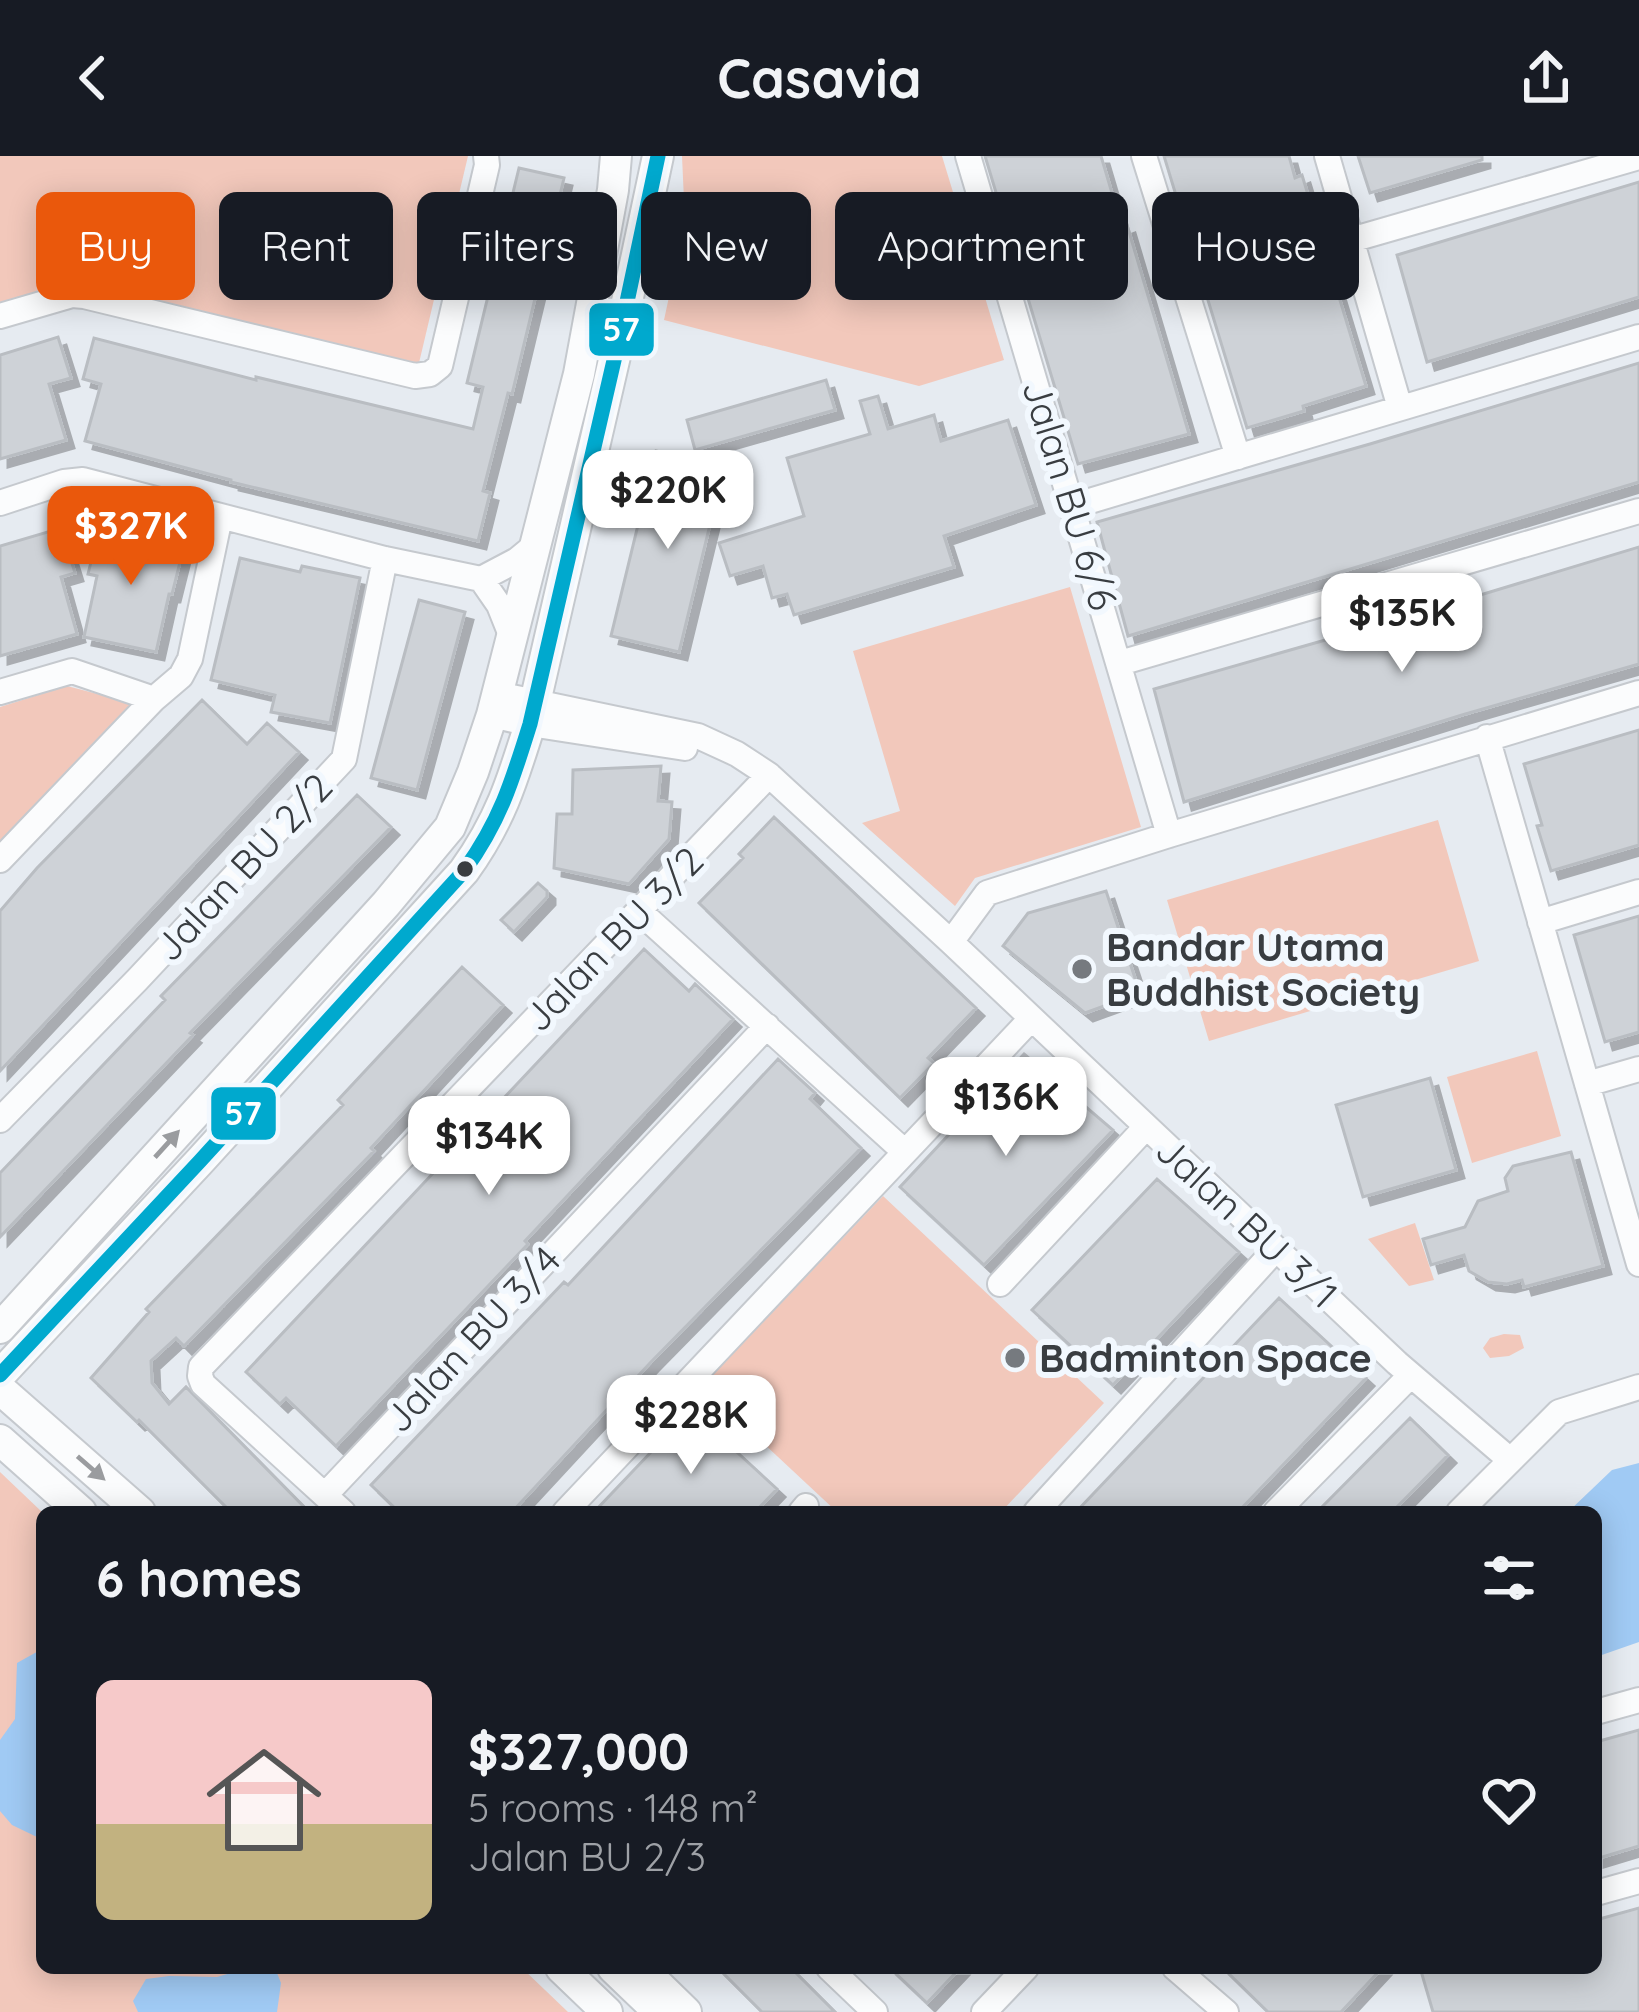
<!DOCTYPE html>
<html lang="en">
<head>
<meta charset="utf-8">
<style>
  body { margin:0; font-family:Quicksand,sans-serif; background:#242831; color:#f1f3f6; height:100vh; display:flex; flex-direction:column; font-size:45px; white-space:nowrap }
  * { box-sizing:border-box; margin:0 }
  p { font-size:39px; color:#9ea1a6 }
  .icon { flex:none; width:66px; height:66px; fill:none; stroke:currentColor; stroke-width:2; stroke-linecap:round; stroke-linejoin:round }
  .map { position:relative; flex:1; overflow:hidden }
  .sheet { position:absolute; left:36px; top:1350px; width:1566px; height:468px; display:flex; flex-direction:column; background:#171b24; border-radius:18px; box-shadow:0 6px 30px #0003 }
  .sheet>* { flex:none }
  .banner { position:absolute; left:36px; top:36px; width:1569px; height:108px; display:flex; gap:24px }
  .price { position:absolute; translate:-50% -102px; padding:0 27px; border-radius:24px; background:#fff; color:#222; font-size:39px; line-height:78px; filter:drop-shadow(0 3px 6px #0008) }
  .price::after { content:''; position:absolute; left:50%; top:72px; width:36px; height:27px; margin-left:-18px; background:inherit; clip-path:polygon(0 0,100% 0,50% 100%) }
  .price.active { background:#ea580c; color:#fff }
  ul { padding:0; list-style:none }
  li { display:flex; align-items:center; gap:36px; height:300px; padding:0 60px }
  li span { display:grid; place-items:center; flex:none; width:336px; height:240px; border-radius:18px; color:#555 }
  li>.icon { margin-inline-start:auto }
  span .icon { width:144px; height:144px; fill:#fffc; stroke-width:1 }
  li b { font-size:51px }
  h2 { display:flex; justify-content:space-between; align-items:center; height:144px; padding:0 60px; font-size:51px }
  .pill { padding:0 42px; border-radius:18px; background:#171b24; box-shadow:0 6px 30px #0003; font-size:42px; line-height:108px }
  .pill.active { background:#ea580c; color:#fff }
  header { display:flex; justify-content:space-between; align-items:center; height:156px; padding:0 60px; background:#171b24; font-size:54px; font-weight:700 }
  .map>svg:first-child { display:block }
</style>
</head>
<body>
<header><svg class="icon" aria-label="back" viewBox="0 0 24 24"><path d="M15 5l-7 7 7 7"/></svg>Casavia<svg class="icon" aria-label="share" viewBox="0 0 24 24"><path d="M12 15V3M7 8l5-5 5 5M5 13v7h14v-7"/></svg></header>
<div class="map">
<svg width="1639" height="1856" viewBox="0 0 1639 1856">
  <defs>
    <filter id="shadow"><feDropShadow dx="8" dy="8" stdDeviation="0" flood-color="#0004"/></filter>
  </defs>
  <rect width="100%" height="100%" fill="#e6ebf1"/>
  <path fill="#f2c8bb" d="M 0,0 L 468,0 L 419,207 L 73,131 L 0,150 Z
    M 682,0 L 942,0 L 1004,204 L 919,230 L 664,164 L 685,67 Z
    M 1070,431 L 1141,671 L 975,722 L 955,750 L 862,667 L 900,655 L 853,495 Z
    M 67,530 L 132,547 L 0,691 L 0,551 Z
    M 1438,664 L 1479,805 L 1209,885 L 1167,744 Z
    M 1537,895 L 1561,980 L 1472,1007 L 1447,921 Z
    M 883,1040 L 1104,1247 L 1001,1356 L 837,1356 L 702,1230 Z
    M 1415,1067 L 1434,1124 L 1409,1130 L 1368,1083 Z
    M 1504,1178 L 1520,1179 L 1524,1192 L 1509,1200 L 1490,1202 L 1483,1192 L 1490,1182 Z
    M 0,1316 L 42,1356 L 42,1812 L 522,1812 L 568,1856 L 0,1856 Z"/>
  <path fill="#a0caf4" d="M 1639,1307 L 1639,1486 L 1596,1501 L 1596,1356 L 1568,1356 L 1612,1314 Z
    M 42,1493 L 42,1679 L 37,1681 L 12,1669 L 0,1655 L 0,1584 L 15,1563 L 17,1507 Z
    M 248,1812 L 275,1812 L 281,1827 L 277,1856 L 138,1856 L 133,1845 L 146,1823 L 169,1820 L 217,1821 Z"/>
  <path fill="#ced2d7" stroke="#b9bdc2" stroke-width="3" filter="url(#shadow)" d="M 985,0 L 1101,0 L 1122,71 L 1127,69 L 1189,278 L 1078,308 Z
    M 1164,0 L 1289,0 L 1295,22 L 1302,19 L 1366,230 L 1303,250 L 1304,255 L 1247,272 Z
    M 1358,0 L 1482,0 L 1482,4 L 1370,37 Z
    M 519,12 L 564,22 L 512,238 L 508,237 L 483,335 L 490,337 L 478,385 L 231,326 L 231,324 L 85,285 L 101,228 L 83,223 L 94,182 L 256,224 L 256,221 L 473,273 L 483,231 L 467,227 Z
    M 1639,26 L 1639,141 L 1427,206 L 1397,99 Z
    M 58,181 L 71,222 L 49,228 L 66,284 L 0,303 L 0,199 Z
    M 1639,207 L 1639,326 L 1128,480 L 1097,366 L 1370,288 Z
    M 826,224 L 835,254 L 695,294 L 687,264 Z
    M 878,240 L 888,273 L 934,259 L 941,285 L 1008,264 L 1036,349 L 944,380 L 954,411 L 794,459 L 787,438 L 772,442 L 763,410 L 730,420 L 719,387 L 804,360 L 787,302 L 870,278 L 860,245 Z
    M 656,295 L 724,311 L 679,496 L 611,480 Z
    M 100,370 L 184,390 L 172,438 L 169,438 L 156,496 L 84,481 L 97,420 L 88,418 Z
    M 61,372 L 75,417 L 61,421 L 77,478 L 0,500 L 0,390 Z
    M 1639,391 L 1639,508 L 1462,559 L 1184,646 L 1154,533 L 1434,453 Z
    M 240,402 L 300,416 L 302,410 L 360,422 L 330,567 L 271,556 L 275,539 L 211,524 Z
    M 419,444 L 465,456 L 417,634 L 371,622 Z
    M 202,544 L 247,588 L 267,567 L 299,596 L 0,915 L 0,755 L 37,712 Z
    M 1639,574 L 1639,689 L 1551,715 L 1537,670 L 1542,669 L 1524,608 Z
    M 661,610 L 658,645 L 672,646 L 669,683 L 629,728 L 554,712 L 557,658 L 572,658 L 573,614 Z
    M 357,639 L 391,671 L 190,877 L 193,879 L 0,1081 L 0,1017 L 165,844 L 161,840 Z
    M 774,661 L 976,852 L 928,902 L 934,907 L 900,942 L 699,747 L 743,702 L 739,698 Z
    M 538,727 L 547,735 L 547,741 L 514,776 L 501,764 Z
    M 1106,735 L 1140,837 L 1085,857 L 1003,790 L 1028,757 Z
    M 1639,760 L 1639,876 L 1605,886 L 1574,779 Z
    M 644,793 L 689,835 L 695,828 L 733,863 L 525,1085 L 528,1088 L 336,1290 L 286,1242 L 280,1248 L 246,1216 Z
    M 462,811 L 503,849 L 371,992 L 374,995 L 184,1190 L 176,1182 L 151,1205 L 152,1227 L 169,1248 L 186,1231 L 309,1356 L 231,1356 L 139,1264 L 137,1266 L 91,1222 L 149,1156 L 146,1153 L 343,949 L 338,944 Z
    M 1024,898 L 1113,974 L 984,1109 L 900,1031 Z
    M 778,903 L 815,937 L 810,943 L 861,992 L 650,1207 L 512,1356 L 399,1356 L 371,1329 L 564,1126 L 568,1129 Z
    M 1430,922 L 1456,1014 L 1363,1041 L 1336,949 Z
    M 1571,996 L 1603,1110 L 1524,1131 L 1522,1124 L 1507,1128 L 1488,1126 L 1469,1115 L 1464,1099 L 1431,1109 L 1423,1083 L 1465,1071 L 1478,1045 L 1508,1035 L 1505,1022 L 1513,1010 Z
    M 1157,1023 L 1239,1096 L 1113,1229 L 1032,1154 Z
    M 1279,1142 L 1366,1222 L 1238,1356 L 1076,1356 Z
    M 691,1254 L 777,1333 L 755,1356 L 594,1356 Z
    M 1410,1262 L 1448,1299 L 1392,1356 L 1317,1356 Z
    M 1639,1574 L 1639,1690 L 1596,1703 L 1596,1586 Z
    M 1639,1752 L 1639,1856 L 1433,1856 L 1421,1815 L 1431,1812 L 1596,1812 L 1596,1764 Z
    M 718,1812 L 791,1812 L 835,1856 L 762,1856 Z
    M 890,1812 L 960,1812 L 927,1847 Z
    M 1223,1812 L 1382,1812 L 1341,1856 L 1268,1856 Z"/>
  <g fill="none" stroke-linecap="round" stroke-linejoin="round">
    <g stroke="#c5c9ce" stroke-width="28">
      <path id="minor" d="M 968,0 L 1169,679
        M 1144,0 L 1238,301
        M 1327,0 L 1400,252
        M 1351,84 L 1639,1
        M 0,160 L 72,139 L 84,140 L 415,220 L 430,218 L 440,210 L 487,9 L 486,0
        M 0,347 L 64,326 L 83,324 L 385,403 L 481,423 L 499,449 L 511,479
        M 1073,350 L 1639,181
        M 481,423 L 517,404 L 534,390
        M 1120,507 L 1639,355
        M 0,536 L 72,515 L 154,543
        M 497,538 L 698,580 L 737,598 L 769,619 L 951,786 L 1397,1207 L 1509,1303
        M 492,559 L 530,568 L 685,592
        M 1487,581 L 1639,1108
        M 0,704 L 154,543 L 181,520 L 190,503 L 220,361
        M 639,755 L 905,996
        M 1540,766 L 1639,736
        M 951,786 L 987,737 L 1169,679 L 1639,537
        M 1587,928 L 1639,913
        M 0,964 L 137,824 L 344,603 L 385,403
        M 1000,1128 L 1146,971
        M 325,1339 L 767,870
        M 343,1356 L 203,1228 L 200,1220 L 201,1211 L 769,619
        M 565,1356 L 1030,864
        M 801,1356 L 806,1350
        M 1036,1356 L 1276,1093
        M 1276,1356 L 1411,1219
        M 1459,1356 L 1559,1256 L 1639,1231
        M 1596,1556 L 1639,1544
        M 1596,1737 L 1639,1725
        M 829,1812 L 875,1856
        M 1175,1812 L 1226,1856
        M 984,1856 L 1026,1812"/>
    </g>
    <g stroke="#c5c9ce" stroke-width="34">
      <path id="major" d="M 0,1172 L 386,748 L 450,671 L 473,616 L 492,559 L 579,218 L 613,34 L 616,0
        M 0,1219 L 200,1005 L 464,715 C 500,665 512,626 530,568 L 621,174 L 658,0
        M 0,1233 L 140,1356
        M 0,1284 L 81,1356
        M 561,1812 L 607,1856
        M 613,1812 L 659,1856
        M 649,1820 L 686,1856"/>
    </g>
    <use href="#minor" stroke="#fbfcfd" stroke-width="24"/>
    <use href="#major" stroke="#fbfcfd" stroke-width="30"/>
    <g stroke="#f2f8fe" stroke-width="24">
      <path id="bus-1" d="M 0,1219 L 200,1005 L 464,715 C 500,665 512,626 530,568 L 621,174 L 658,0"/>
    </g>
    <use href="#bus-1" stroke="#00a9ce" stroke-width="15"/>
  </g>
  <defs><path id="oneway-solid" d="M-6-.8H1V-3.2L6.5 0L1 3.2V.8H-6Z" transform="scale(3)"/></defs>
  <g fill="#9a9c9f">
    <use href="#oneway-solid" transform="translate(167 988) rotate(-48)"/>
    <use href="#oneway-solid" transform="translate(91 1312) rotate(41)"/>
  </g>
  <circle fill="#393d41" stroke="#f2f8fe" stroke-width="4.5" cx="465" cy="713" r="10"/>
  <g fill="#767a7f" stroke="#f2f8fe" stroke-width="4.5">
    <circle cx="1082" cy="813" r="12"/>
    <circle cx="1015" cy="1202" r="12"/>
  </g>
  <g text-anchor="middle" stroke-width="12" stroke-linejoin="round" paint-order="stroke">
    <g font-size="39" fill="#393d41" stroke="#f2f8fe">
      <text transform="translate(1070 339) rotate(73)" y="14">Jalan BU 6/6</text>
      <text transform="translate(243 711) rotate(-47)" y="14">Jalan BU 2/2</text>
      <text transform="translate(613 783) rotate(-46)" y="14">Jalan BU 3/2</text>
      <text transform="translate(1247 1066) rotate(43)" y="14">Jalan BU 3/1</text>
      <text transform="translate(472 1183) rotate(-47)" y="14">Jalan BU 3/4</text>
    </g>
    <g font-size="39" font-weight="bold" fill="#393d41" stroke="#f2f8fe" text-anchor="start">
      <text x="1106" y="805">Bandar Utama<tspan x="1106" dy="45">Buddhist Society</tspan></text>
      <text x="1039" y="1216">Badminton Space</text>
    </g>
  </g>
  <g stroke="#f2f8fe" stroke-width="4.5">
    <rect x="587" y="145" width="69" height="57" rx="12" fill="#00a9ce"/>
    <rect x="209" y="929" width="69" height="57" rx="12" fill="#00a9ce"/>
  </g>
  <g font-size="33" text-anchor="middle" font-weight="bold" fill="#fff">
    <text x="621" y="185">57</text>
    <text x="243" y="969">57</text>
  </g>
</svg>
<b class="price" style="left:668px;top:396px">$220K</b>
<b class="price active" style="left:131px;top:432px">$327K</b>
<b class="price" style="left:1402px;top:519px">$135K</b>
<b class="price" style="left:1006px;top:1003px">$136K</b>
<b class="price" style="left:489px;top:1042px">$134K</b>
<b class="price" style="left:691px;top:1321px">$228K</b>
<div class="banner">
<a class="pill active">Buy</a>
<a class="pill">Rent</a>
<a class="pill">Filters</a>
<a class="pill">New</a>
<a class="pill">Apartment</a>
<a class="pill">House</a>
</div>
<section class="sheet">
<h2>6 homes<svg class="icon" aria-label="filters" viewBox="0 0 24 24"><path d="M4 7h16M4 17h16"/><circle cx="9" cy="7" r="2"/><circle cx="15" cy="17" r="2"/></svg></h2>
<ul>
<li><span style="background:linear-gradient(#f6c9c9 60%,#c2b280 0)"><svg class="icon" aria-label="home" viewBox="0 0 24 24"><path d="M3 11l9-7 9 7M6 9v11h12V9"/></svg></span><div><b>$327,000</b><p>5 rooms · 148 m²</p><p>Jalan BU 2/3</p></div><svg class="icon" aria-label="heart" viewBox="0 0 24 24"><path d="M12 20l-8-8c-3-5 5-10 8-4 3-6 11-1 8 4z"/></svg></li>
</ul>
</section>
</div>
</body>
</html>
